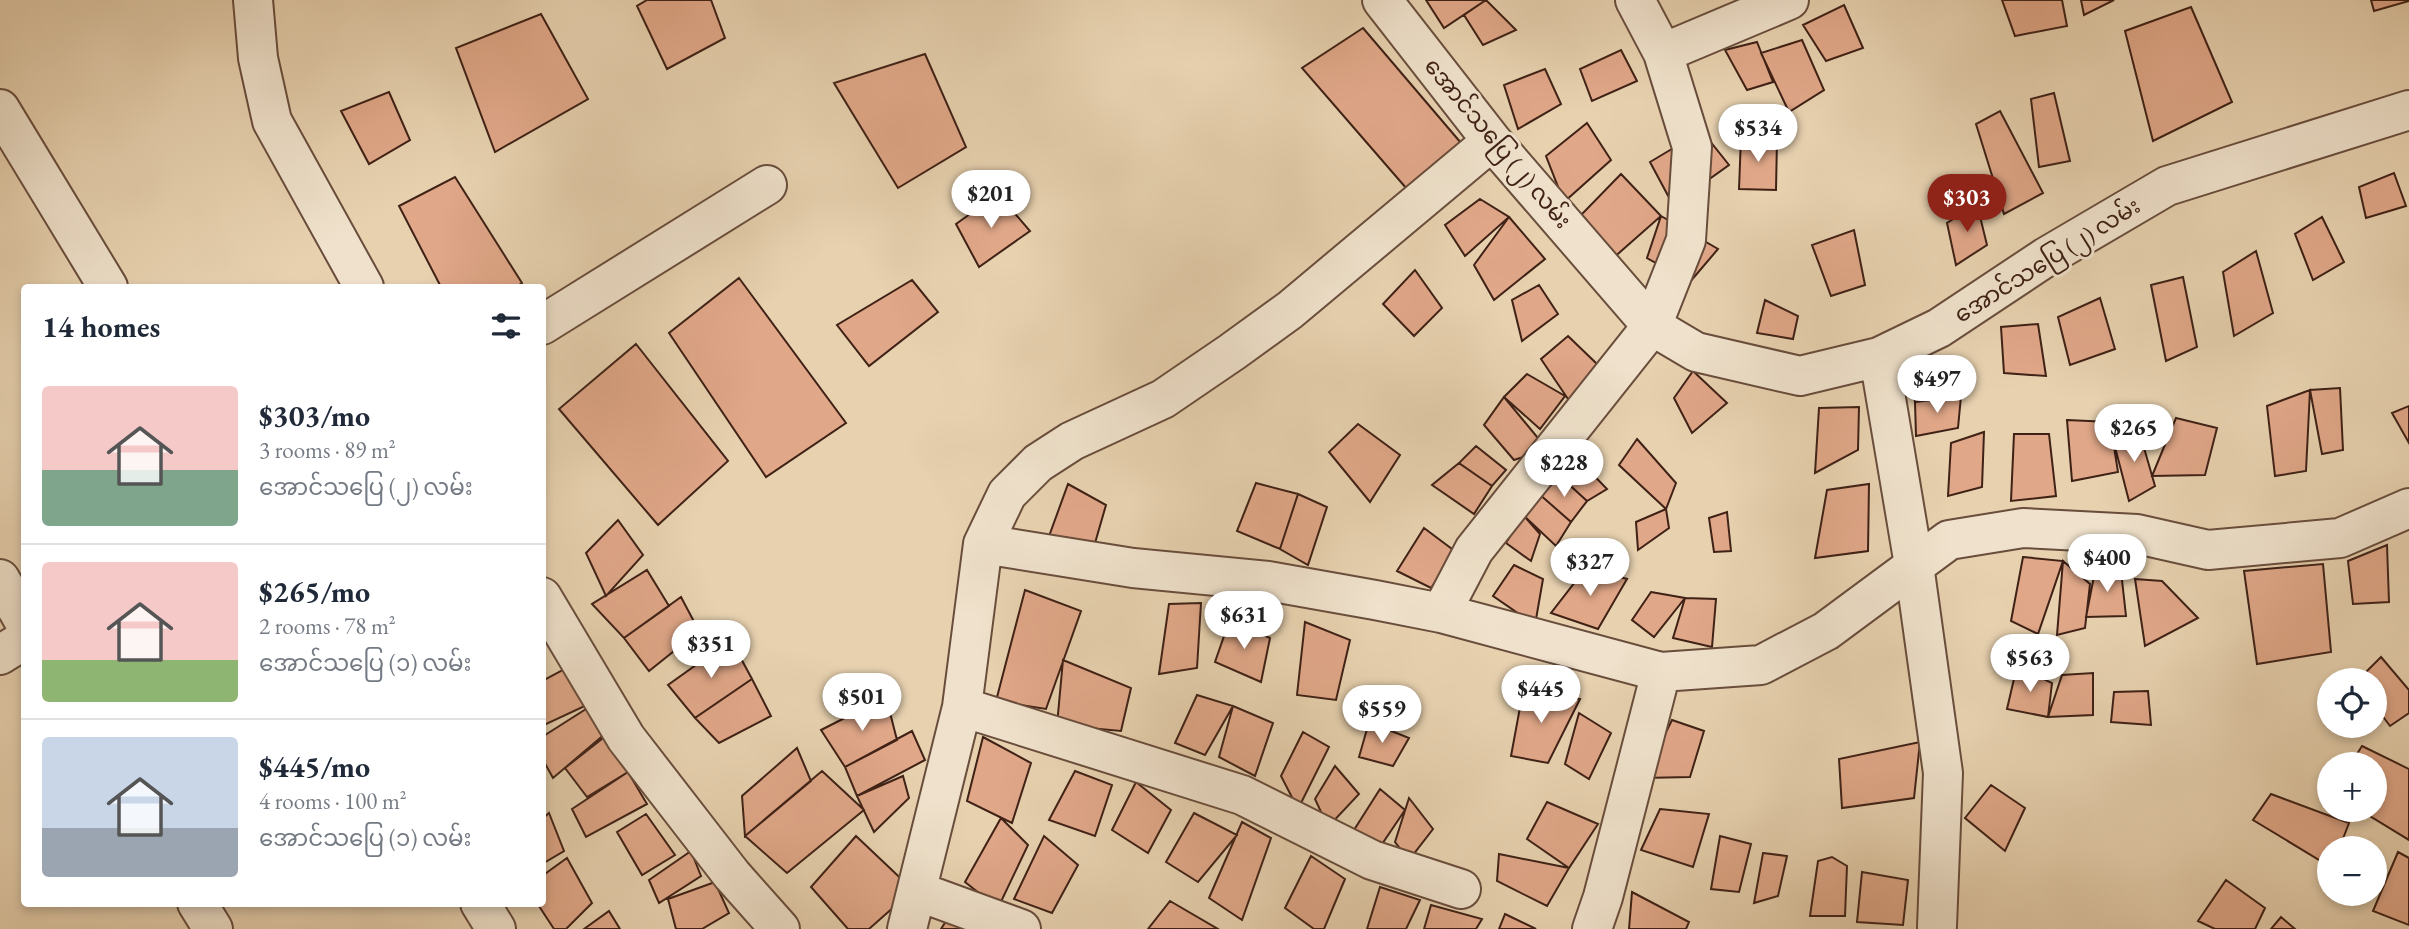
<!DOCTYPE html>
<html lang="en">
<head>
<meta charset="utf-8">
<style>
  body { margin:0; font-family:"EB Garamond","Noto Sans Myanmar",serif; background:#f2f2f3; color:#1f2937; height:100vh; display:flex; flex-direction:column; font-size:26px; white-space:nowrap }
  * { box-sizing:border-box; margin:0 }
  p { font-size:23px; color:#747a83 }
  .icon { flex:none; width:38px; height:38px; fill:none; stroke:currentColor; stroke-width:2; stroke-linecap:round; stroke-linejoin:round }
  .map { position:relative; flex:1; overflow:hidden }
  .panel { position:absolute; left:21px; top:284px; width:525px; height:623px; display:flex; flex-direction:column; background:#fff; border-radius:7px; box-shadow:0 4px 10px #0003 }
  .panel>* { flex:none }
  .fabs { position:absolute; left:2317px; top:668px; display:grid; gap:14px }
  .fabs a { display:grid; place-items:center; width:70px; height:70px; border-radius:50%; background:#fff; box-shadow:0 4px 10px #0003; font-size:35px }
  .price { position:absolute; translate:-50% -60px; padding:0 16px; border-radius:24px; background:#fff; color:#222; font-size:23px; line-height:46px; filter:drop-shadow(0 2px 4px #0008) }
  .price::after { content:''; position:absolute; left:50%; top:42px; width:21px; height:16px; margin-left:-10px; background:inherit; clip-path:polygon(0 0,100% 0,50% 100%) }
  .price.selected { background:#8f2418; color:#fff }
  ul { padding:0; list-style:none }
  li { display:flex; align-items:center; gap:21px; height:175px; padding:0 21px }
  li+li { border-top:2px solid #e0e1e3 }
  li span { display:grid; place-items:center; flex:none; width:196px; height:140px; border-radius:7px; color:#555 }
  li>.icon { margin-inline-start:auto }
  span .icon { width:84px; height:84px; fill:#fffc; stroke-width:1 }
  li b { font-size:30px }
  h2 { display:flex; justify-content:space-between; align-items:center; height:84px; padding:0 21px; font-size:30px }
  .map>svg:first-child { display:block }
</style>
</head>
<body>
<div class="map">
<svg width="2409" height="929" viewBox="0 0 2409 929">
  <rect width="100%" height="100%" fill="#e7d1af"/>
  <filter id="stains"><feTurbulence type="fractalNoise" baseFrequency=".00286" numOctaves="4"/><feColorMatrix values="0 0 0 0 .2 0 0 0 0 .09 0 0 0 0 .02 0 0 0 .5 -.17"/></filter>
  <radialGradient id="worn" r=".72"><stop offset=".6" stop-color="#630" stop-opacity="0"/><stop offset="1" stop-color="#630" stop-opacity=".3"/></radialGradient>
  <path fill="#e0a788" stroke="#3f2116" stroke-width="2" d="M 647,0 L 711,0 L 725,38 L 667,69 L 637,6 Z
    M 1426,0 L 1486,0 L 1444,28 Z
    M 1486,0 L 1516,30 L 1483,45 L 1464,15 Z
    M 2002,0 L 2062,0 L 2067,26 L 2015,36 Z
    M 2081,0 L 2114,0 L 2084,15 Z
    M 2371,0 L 2409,0 L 2409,1 L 2374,11 Z
    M 1844,5 L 1863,48 L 1826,61 L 1803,25 Z
    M 2191,7 L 2232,102 L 2153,141 L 2125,31 Z
    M 541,14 L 588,99 L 495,152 L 456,48 Z
    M 1363,28 L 1467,150 L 1413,196 L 1302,68 Z
    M 1802,40 L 1824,90 L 1789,112 L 1761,53 Z
    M 1757,42 L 1773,82 L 1747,90 L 1725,50 Z
    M 1621,50 L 1637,81 L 1592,101 L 1580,69 Z
    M 925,54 L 966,147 L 898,188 L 834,83 Z
    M 1545,69 L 1561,104 L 1518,129 L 1504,85 Z
    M 389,92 L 410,140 L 369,164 L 341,111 Z
    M 2054,93 L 2070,161 L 2039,167 L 2031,99 Z
    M 2000,111 L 2043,193 L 2004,214 L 1976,124 Z
    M 1587,123 L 1611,160 L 1564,202 L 1546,156 Z
    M 1702,131 L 1729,165 L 1673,205 L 1650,162 Z
    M 1741,137 L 1777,140 L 1776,190 L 1739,189 Z
    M 2394,173 L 2406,206 L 2366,218 L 2359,187 Z
    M 1621,174 L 1661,216 L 1611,260 L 1580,216 Z
    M 455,177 L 522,283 L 516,287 L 441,287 L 399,206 Z
    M 998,194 L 1030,231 L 979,267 L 956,224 Z
    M 1480,199 L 1509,217 L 1465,256 L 1445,225 Z
    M 1977,204 L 1987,245 L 1956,265 L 1947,223 Z
    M 1661,216 L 1718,249 L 1690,282 L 1647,258 Z
    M 1509,217 L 1545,259 L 1494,300 L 1474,265 Z
    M 2322,217 L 2344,262 L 2313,280 L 2295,234 Z
    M 1854,230 L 1865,285 L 1831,296 L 1812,245 Z
    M 2256,251 L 2273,313 L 2234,336 L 2223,272 Z
    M 1415,270 L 1442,308 L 1414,336 L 1383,304 Z
    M 2183,277 L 2197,347 L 2166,361 L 2151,285 Z
    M 739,278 L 846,423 L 766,477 L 669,333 Z
    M 912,280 L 938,312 L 869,366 L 837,325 Z
    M 1539,285 L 1558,314 L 1522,341 L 1512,300 Z
    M 2100,298 L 2115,349 L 2070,365 L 2058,317 Z
    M 1765,300 L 1798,316 L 1793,339 L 1757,333 Z
    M 2038,324 L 2046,376 L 2004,373 L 2001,327 Z
    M 1568,336 L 1598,365 L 1572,405 L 1541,359 Z
    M 636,344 L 728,461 L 658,525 L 559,409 Z
    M 1950,359 L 1961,396 L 1915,402 L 1910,364 Z
    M 1693,371 L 1727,403 L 1692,433 L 1674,398 Z
    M 1527,374 L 1565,396 L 1540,429 L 1504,397 Z
    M 2340,388 L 2343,450 L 2322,454 L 2310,390 Z
    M 2310,390 L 2306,471 L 2275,476 L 2267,406 Z
    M 1961,396 L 1958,428 L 1916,436 L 1915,402 Z
    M 1504,397 L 1547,449 L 1514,460 L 1484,425 Z
    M 2409,406 L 2409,443 L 2392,413 Z
    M 1859,407 L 1858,450 L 1815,473 L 1819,408 Z
    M 2176,418 L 2217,428 L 2205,475 L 2152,476 Z
    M 2067,420 L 2110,422 L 2118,472 L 2072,481 Z
    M 1358,424 L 1400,455 L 1370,502 L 1329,452 Z
    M 2138,427 L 2155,486 L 2129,501 L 2114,443 Z
    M 1984,432 L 1982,487 L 1948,496 L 1951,443 Z
    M 2014,434 L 2049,434 L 2056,496 L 2011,501 Z
    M 1637,439 L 1676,483 L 1666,509 L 1619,465 Z
    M 1476,446 L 1506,470 L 1492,486 L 1459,463 Z
    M 1576,457 L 1607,489 L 1587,501 L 1562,478 Z
    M 1459,463 L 1492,486 L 1474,514 L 1432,485 Z
    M 1562,478 L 1587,501 L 1571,522 L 1538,493 Z
    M 1256,483 L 1298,494 L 1280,549 L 1237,531 Z
    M 1068,484 L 1106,505 L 1093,550 L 1048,539 Z
    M 1869,484 L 1868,551 L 1815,558 L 1827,490 Z
    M 1538,493 L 1571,522 L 1556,546 L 1523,515 Z
    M 1298,494 L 1327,507 L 1308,565 L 1280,549 Z
    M 1666,509 L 1669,528 L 1638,550 L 1636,522 Z
    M 1727,512 L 1731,551 L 1714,552 L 1709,518 Z
    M 1523,515 L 1540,534 L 1531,561 L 1506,543 Z
    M 618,520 L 643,555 L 606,596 L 586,553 Z
    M 1424,528 L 1456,552 L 1431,588 L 1397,571 Z
    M 2387,545 L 2389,602 L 2353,604 L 2348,561 Z
    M 2023,557 L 2063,561 L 2038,634 L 2011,621 Z
    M 2063,561 L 2090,584 L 2085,628 L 2057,635 Z
    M 2323,564 L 2331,652 L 2257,664 L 2244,571 Z
    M 1514,565 L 1543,579 L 1535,625 L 1493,596 Z
    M 2096,566 L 2121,571 L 2126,616 L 2086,617 Z
    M 1586,568 L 1627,579 L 1598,629 L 1551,613 Z
    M 647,570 L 669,606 L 624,638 L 592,604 Z
    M 2135,579 L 2162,581 L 2198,618 L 2145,646 Z
    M 1025,590 L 1081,611 L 1046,709 L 996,701 Z
    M 1651,592 L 1685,598 L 1654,637 L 1632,620 Z
    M 681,597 L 699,631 L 649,671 L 624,638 Z
    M 1685,598 L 1716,599 L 1712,647 L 1673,638 Z
    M 1201,603 L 1197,668 L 1159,674 L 1169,604 Z
    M 1230,619 L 1270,638 L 1261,682 L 1215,662 Z
    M 1305,622 L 1350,640 L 1336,700 L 1297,695 Z
    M 731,640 L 752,679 L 695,718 L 668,685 Z
    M 2381,657 L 2409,690 L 2409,713 L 2390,726 L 2375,706 L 2375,681 L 2357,681 Z
    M 1063,660 L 1131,688 L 1121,731 L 1057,725 Z
    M 570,666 L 589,704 L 542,726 L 542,681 Z
    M 2017,666 L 2052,683 L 2048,717 L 2007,709 Z
    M 2093,673 L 2093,715 L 2048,717 L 2062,675 Z
    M 752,679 L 771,716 L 719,743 L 695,718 Z
    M 1523,691 L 1580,699 L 1548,763 L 1511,756 Z
    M 2148,691 L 2151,725 L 2111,722 L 2114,692 Z
    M 1197,695 L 1233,706 L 1205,755 L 1175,743 Z
    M 886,697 L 897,740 L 845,767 L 821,730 Z
    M 594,704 L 606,733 L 553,778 L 542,758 L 542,737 Z
    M 1233,706 L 1273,723 L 1255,776 L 1219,757 Z
    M 1579,713 L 1611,733 L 1589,779 L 1565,764 Z
    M 1672,720 L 1704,731 L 1690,777 L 1643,778 Z
    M 1369,722 L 1409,738 L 1393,766 L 1359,757 Z
    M 912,731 L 925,760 L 857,796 L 845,767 Z
    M 1303,732 L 1329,747 L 1298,809 L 1281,776 Z
    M 607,735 L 628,772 L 587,797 L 565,768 Z
    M 983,737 L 1031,763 L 1012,823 L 967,801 Z
    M 1920,742 L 1914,798 L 1842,808 L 1839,759 Z
    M 2362,746 L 2409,769 L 2409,840 L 2360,810 L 2375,810 L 2375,765 L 2350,765 Z
    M 797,748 L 811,781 L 745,836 L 742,796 Z
    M 1335,766 L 1359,794 L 1328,827 L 1315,799 Z
    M 822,771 L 864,810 L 787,873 L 745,836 Z
    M 1075,771 L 1112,785 L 1095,836 L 1049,820 Z
    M 628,772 L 647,804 L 586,837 L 572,809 Z
    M 903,776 L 909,798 L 874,832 L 857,796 Z
    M 1136,782 L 1171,810 L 1148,853 L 1112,830 Z
    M 1991,785 L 2025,808 L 2005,851 L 1965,818 Z
    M 1380,789 L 1405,810 L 1380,847 L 1354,830 Z
    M 2271,794 L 2349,823 L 2339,849 L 2329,849 L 2329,866 L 2253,820 Z
    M 1409,798 L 1433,829 L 1409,860 L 1395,842 Z
    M 1547,802 L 1598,824 L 1569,868 L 1527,839 Z
    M 1660,809 L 1709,814 L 1693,867 L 1641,850 Z
    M 549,813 L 564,851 L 542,864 L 542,819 Z
    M 1194,813 L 1237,835 L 1198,882 L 1166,862 Z
    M 646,814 L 675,855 L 642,875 L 617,832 Z
    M 1001,818 L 1028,845 L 998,908 L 965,882 Z
    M 1242,822 L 1271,838 L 1242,920 L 1209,898 Z
    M 856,836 L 913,890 L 869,929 L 848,929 L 811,887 Z
    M 1044,836 L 1078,865 L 1052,913 L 1014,899 Z
    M 1720,836 L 1751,844 L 1739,892 L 1711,889 Z
    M 691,851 L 701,876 L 659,903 L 649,880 Z
    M 2398,852 L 2409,858 L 2409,925 L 2373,911 Z
    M 1763,853 L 1787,856 L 1778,896 L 1754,903 Z
    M 1499,854 L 1569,868 L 1547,906 L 1497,881 Z
    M 1311,856 L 1345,879 L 1324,929 L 1314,929 L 1285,908 Z
    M 1832,857 L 1847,866 L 1845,916 L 1810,916 L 1818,861 Z
    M 567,858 L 592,903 L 566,929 L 554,929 L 537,903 L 542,903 L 542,876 Z
    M 1862,872 L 1908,880 L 1903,925 L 1857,922 Z
    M 2226,880 L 2265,908 L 2255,929 L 2215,929 L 2198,921 Z
    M 715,882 L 729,913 L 702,929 L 676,929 L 668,899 Z
    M 1380,887 L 1420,900 L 1406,929 L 1367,929 Z
    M 1632,892 L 1689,922 L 1686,929 L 1629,929 Z
    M 1170,901 L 1218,929 L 1148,929 Z
    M 1431,905 L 1482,919 L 1476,929 L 1424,929 Z
    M 609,911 L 620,929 L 584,929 Z
    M 1505,914 L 1536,929 L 1499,929 Z
    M 2281,917 L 2295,929 L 2271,929 Z
    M 948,918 L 973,929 L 941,929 Z"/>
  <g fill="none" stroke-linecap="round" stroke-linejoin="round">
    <g stroke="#694d3c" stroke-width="42">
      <path id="minor" d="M 253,0 L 258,58 L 272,121 L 364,287
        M 1382,0 L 1492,141 L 1652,326 L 1696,352 L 1800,376 L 1879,357 L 1939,328 L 2046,257 L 2167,186 L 2409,110
        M 1663,53 L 1789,0
        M 0,109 L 108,287
        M 542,325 L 767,185
        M 1879,357 L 1914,565 L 1943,773 L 1937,926
        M 983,544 L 1133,568 L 1268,581 L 1375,600 L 1441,613 L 1661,672 L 1761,665 L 1826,631 L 1949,540 L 2023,528 L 2137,534 L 2208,550 L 2340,538 L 2409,508
        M 0,579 L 24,621
        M 542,597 L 626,738 L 732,875 L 780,929
        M 1441,613 L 1474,550 L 1652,326 L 1686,240 L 1692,147 L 1663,53 L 1635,0
        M 0,655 L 24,640
        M 962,707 L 1242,795 L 1372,860 L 1461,889
        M 917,891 L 1021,929
        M 197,903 L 213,929
        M 480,903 L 496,929
        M 907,929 L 962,707 L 983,544 L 1007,494 L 1038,463 L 1072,441 L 1163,399 L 1232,352 L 1290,310 L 1492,141
        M 1592,929 L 1603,897 L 1661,672"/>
    </g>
    <use href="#minor" stroke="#efe1cb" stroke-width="38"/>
  </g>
  <g text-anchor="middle" stroke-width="6" stroke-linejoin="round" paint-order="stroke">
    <g font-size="23" fill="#3f2116" stroke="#efe1cb">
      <text transform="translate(1498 143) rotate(50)" y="8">အောင်သပြေ (၂) လမ်း</text>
      <text transform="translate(2047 260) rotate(-32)" y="8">အောင်သပြေ (၂) လမ်း</text>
    </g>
  </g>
  <rect width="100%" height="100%" filter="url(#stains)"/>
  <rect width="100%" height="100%" fill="url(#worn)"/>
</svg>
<div class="fabs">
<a><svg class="icon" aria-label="locate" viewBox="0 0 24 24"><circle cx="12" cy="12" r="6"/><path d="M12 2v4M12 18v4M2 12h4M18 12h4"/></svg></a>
<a>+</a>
<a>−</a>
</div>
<b class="price" style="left:1758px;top:164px">$534</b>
<b class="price" style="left:991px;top:230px">$201</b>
<b class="price selected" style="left:1967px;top:234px">$303</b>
<b class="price" style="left:1937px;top:415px">$497</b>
<b class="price" style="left:2134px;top:464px">$265</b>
<b class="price" style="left:1564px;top:499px">$228</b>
<b class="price" style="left:2107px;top:594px">$400</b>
<b class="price" style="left:1590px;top:598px">$327</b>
<b class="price" style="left:1244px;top:651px">$631</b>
<b class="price" style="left:711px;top:680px">$351</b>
<b class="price" style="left:2030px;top:694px">$563</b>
<b class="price" style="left:1541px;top:725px">$445</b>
<b class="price" style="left:862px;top:733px">$501</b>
<b class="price" style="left:1382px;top:745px">$559</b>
<section class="panel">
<h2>14 homes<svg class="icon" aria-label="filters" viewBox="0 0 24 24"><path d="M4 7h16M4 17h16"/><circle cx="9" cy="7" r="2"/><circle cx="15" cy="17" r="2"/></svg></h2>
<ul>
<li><span style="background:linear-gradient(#f6c9c9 60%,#7fa58c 0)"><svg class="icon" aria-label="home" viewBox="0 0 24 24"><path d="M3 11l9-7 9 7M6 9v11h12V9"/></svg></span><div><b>$303/mo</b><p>3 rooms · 89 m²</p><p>အောင်သပြေ (၂) လမ်း</p></div></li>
<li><span style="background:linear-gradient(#f6c9c9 70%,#8fb573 0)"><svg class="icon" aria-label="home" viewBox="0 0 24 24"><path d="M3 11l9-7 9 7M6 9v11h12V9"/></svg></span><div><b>$265/mo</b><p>2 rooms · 78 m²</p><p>အောင်သပြေ (၁) လမ်း</p></div></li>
<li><span style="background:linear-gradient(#c9d6e8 65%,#9aa5b1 0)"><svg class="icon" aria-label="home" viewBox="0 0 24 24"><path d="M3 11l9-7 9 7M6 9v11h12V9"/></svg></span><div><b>$445/mo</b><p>4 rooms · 100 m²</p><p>အောင်သပြေ (၁) လမ်း</p></div></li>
</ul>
</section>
</div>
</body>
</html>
